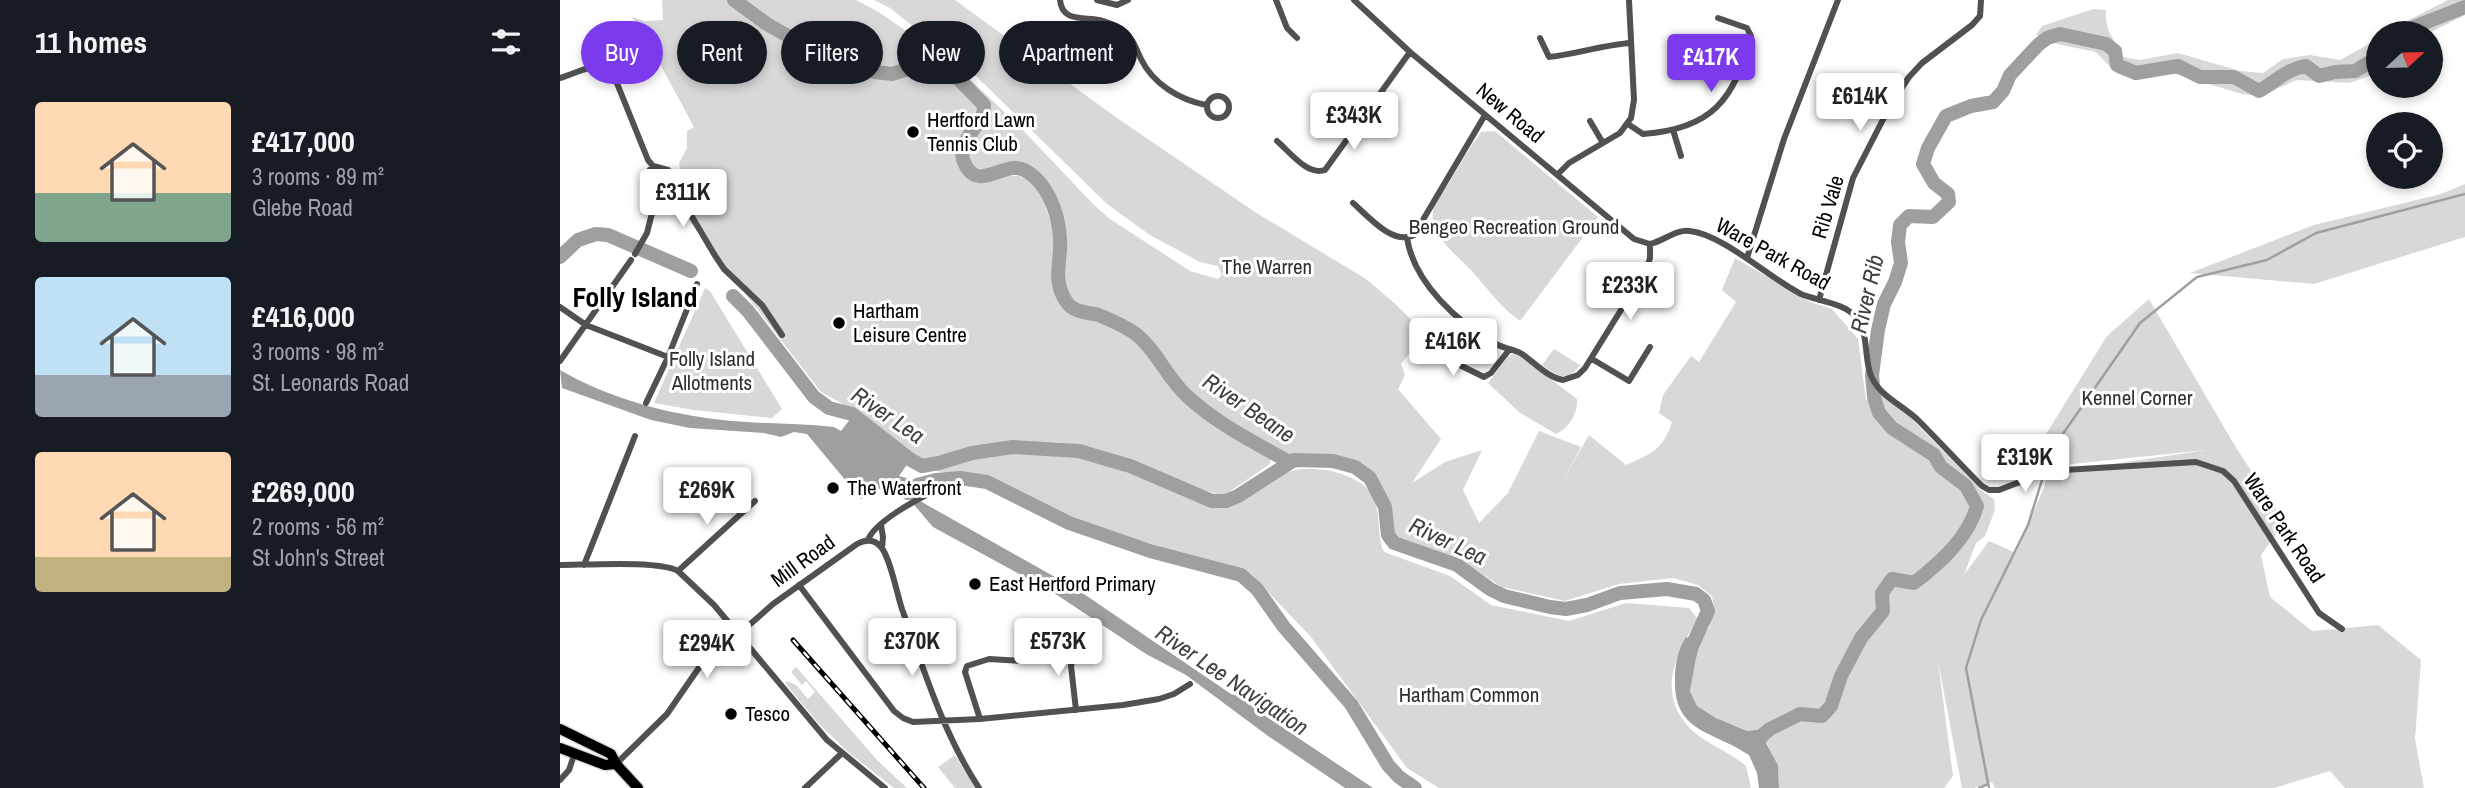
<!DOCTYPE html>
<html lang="en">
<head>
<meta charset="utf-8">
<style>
  body { margin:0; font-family:"Archivo Narrow",sans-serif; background:#20242c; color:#f1f3f6; height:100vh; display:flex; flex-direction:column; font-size:26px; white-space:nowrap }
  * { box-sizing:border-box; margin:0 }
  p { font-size:23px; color:#9ea1a6 }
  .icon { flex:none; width:38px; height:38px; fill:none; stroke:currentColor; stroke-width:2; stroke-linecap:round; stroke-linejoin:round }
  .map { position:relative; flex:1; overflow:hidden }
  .sheet { display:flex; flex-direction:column; background:#171b24; width:560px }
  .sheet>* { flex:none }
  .top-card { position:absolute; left:21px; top:21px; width:665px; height:63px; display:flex; gap:14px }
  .needle { width:46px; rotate:68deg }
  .controls { position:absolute; left:1806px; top:21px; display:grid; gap:14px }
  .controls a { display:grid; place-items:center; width:77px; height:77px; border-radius:50%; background:#171b24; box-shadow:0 4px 10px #0003; font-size:35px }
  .price { position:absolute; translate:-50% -60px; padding:0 16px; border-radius:7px; background:#fff; color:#222; font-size:23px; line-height:46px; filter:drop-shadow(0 2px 4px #0008) }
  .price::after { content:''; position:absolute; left:50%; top:42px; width:21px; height:16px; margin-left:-10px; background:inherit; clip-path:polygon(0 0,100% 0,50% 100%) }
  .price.on { background:#7c3aed; color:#fff }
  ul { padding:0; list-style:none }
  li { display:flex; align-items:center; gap:21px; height:175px; padding:0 35px }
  li span { display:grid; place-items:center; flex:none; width:196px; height:140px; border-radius:7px; color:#555 }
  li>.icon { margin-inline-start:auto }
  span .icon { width:84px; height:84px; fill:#fffc; stroke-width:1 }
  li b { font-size:30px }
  h2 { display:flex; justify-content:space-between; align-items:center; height:84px; padding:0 35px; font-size:30px }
  .pill { padding:0 24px; border-radius:32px; background:#171b24; box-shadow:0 4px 10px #0003; font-size:24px; line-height:63px }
  .pill.on { background:#7c3aed; color:#fff }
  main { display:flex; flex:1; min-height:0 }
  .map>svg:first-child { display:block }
</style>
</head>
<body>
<main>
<section class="sheet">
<h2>11 homes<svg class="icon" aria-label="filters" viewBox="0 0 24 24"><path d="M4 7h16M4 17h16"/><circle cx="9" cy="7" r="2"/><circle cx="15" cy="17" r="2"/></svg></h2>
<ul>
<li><span style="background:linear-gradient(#ffd9b3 65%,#7fa58c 0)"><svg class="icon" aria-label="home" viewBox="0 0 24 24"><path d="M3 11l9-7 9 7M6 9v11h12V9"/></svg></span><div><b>£417,000</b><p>3 rooms · 89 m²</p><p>Glebe Road</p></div></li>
<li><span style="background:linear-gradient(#bfe0f5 70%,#9aa5b1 0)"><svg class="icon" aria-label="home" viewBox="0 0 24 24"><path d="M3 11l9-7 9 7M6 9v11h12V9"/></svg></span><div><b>£416,000</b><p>3 rooms · 98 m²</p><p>St. Leonards Road</p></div></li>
<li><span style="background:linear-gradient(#ffd9b3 75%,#c2b280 0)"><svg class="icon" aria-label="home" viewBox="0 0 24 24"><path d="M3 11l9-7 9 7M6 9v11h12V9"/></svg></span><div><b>£269,000</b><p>2 rooms · 56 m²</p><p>St John's Street</p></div></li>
</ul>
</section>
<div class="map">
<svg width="1905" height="788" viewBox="0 0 1905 788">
  <rect width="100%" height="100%" fill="#fff"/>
  <path fill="#d8d8d8" d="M 102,0 L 167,0 L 184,15 L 230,44 L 257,57 L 262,55 L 315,77 L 329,79 L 337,80 L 371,64 L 380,69 L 400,88 L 420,111 L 420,117 L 399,141 L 397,153 L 406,175 L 419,182 L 429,182 L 442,176 L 459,176 L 472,182 L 482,196 L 494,232 L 491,275 L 494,287 L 509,311 L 547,324 L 568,335 L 585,350 L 621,400 L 710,455 L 710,464 L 663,496 C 619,483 578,460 533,448 C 479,434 422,449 369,460 L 357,459 L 300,413 L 261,392 L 127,218 L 119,163 L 127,148 L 127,131 L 134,127 L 79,25 L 71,17 L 85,21 L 103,20 Z
    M 181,0 L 296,0 L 317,11 L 393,63 L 458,125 L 534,205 L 550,219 L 630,271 L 658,279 L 662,275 L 658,266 L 640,262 L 590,235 L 547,204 L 417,77 L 330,8 L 314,0 L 395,0 L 557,118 L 695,212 L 806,279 L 833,302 L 861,329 L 872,346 L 849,354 L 841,364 L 845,375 L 838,389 L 881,439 L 852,483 L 885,462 L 922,450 L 903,490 L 919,523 L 948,493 L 979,431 L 1021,447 L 1002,482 L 1029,435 L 1066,465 C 1091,454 1103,450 1112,422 L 1099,413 L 1103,395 L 1131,356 L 1139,362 L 1176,302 L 1162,290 L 1175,258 L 1250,302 L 1272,309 L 1298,339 L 1306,400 L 1321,394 L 1348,415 L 1422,491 L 1434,499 L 1435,510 L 1425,536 L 1416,543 L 1404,575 L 1429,541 L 1456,553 L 1485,485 L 1487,474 L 1646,450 L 1474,468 L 1447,477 L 1468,463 L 1547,336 L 1589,299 L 1675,446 L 1725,522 L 1701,555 L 1710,597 L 1752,631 L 1818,625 L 1861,660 L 1855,739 L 1864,788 L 1785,788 L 1770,771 L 1714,788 L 1435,788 L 1432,782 L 1414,788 L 1402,788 L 1378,661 L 1393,776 L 1384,788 L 1219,788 L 1218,765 L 1206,742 L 1210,735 L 1204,729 L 1187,731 L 1156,718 L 1137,706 L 1130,691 L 1139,642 L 1143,633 L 1149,628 L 1154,607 L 1152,596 L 1138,585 L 1113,578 L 1059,584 L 1005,601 L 942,587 L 899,559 L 845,542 L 831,532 C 830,519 829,503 822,491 C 813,473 792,456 772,456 C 759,457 742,462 730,459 C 724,458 716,452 711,449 C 681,432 648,413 624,388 C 607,370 598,347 576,332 C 567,325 554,319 543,315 C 524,306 512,311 501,287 C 496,274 503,259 505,246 C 506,225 495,192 481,177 C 456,148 427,188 406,158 C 407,135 438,120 423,97 L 379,58 L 366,57 L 335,69 L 305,64 L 243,39 L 193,11 Z
    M 1888,0 L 1905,0 L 1905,15 L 1869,33 L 1827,33 L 1845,22 Z
    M 1533,9 L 1546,10 C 1544,32 1555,38 1563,57 L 1580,60 L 1618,53 L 1680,71 L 1703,73 L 1723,59 L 1750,55 L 1780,60 L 1818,39 L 1818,73 L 1789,83 L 1737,80 L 1700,96 L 1682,94 L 1612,73 L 1574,80 L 1556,73 L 1536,52 L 1497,44 L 1476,35 L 1482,26 Z
    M 935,131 L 1038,217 L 960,321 C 940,307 927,288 911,270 C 896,255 866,231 874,207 C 877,199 884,190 889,183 C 899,166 909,148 921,132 Z
    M 1905,184 L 1905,237 L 1754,284 L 1630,273 L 1754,225 L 1881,194 Z
    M 145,288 L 150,291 L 222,409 L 212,418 L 134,410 L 94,403 Z
    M 994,349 L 1020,365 C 1007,383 997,376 982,365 Z
    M 953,354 L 960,356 L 1017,399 C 1018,413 1009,428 996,434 L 959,412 L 928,383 L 948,357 Z
    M 460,453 L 520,455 L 549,465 L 652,508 C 685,505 700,483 728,472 C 741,467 758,469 771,471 C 784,474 800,480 809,490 C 823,508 815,533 824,552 L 890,576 L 931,605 L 1009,621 L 1066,603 L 1129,608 L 1138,619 C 1117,651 1097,691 1127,725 C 1142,743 1168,750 1186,766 L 1191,788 L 879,788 L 847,768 L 751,637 L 691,574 L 662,563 L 551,533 L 497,513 L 430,480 L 370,470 L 398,462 Z
    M 236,667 L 318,761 L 347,788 L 334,788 L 289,753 L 259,724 L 225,683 L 227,681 L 236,685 L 248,699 L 255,692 L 246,681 L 242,685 L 231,672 Z
    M 395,755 L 415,788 L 395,788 L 378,767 Z"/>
  <path fill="#9f9f9f" d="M 0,370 C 48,398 107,414 162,420 C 200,424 237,423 274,427 L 281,431 L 291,418 L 348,463 L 339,476 L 353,480 L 374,476 L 377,485 L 356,496 L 360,501 L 518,590 L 671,694 L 681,697 L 695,709 L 813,788 L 785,788 L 708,736 L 626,675 L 586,654 L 494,593 L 373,527 L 350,500 L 346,500 L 329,487 L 321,488 L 301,499 L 247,434 L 234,432 L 221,437 L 204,433 L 130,428 L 91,420 L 2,388 Z
    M 1126,637 L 1139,642 L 1130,691 L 1137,706 L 1156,718 L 1187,731 L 1204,729 L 1210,735 L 1206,743 L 1218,765 L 1219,788 L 1199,788 L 1197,773 L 1189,755 C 1154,731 1113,733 1115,679 C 1115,664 1118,649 1126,637 Z"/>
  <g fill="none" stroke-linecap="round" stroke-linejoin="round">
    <path stroke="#9f9f9f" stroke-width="2.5" d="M 1419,788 L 1428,784
      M 1429,788 L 1406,668 L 1421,620 L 1468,525 L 1491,451 L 1580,323 L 1637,277 L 1707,260 L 1756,233 L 1905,194"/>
    <path stroke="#9f9f9f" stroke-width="14" d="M 174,0 L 207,24 L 240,43 L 315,72 L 332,74 L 374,61 L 384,64 L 424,105 C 426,126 394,139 404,162 C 416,190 436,168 455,168 C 465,168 475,177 481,184 C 495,202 501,227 500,249 C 499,266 495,280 503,296 C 505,300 509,306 513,308 C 520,313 531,313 539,315 C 550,320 567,327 577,335 C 597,351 607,378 627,396 C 657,424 694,442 729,462
      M 1847,33 L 1846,30 L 1905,7
      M 0,257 L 18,240 L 36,234 L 48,235 L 131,271
      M 173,296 L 188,311 L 254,397 L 269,408 L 292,414 L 351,460 L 362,466 L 379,463 L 412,453 L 453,447 L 519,451 L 570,466 L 652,501 L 666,501 L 678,496 L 734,460 L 773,461 L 795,467 L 810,478 L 825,507 L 828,535 L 834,543 L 897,565 L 930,589 L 944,596 L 990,607 L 1006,609 L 1027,605 L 1060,593 L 1107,589 L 1136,594 L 1144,600 L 1148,611 L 1132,646 L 1129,657
      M 357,485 L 376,480 L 400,478 L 427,482 L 509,523 L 590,551 L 681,575 L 697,589 L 724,627 L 791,704 L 828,765 L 839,777 L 855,788
      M 1194,742 L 1210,729 L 1240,714 L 1262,716 L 1271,706 L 1281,676 L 1301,638 L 1323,611 L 1322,593 L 1332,579 L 1354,583 C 1380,563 1408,538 1417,506 L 1406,486 L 1381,467 L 1374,455 L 1332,428 L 1319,413 L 1314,397 L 1312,375 L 1318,330 L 1324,304 L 1335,282 L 1341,263 L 1338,242 L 1340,225 L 1349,216 L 1373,217 L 1389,202 L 1388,194 L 1374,183 L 1363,164 L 1368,148 L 1386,116 L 1411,106 L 1433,102 L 1443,91 L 1450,75 L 1478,45 L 1487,38 L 1500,34 L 1546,44 L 1555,51 L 1557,65 L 1576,73 L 1618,66 L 1640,77 L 1674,77 L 1699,91 C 1717,81 1726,69 1746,66 L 1759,76 L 1775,72 L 1795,71 L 1818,57"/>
    <g stroke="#dbdbdb" stroke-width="13">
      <path id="primary" d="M 0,729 L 51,754 L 56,764 L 78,788
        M 0,748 L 45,765 L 56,764"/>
    </g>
    <path stroke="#515151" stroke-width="6" d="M 500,0 C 502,22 523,17 539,20 C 547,22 557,26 564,31 C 573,38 576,49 581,59 C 593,84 620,100 646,105
      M 537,0 L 557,5 L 568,0
      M 716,0 L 727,28 L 737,38
      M 794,0 L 850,52 L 1074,239 L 1090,244 C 1104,241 1116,229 1130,231 C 1164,235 1209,278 1241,294 C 1258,301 1283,303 1295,316 C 1310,331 1303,360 1312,378 C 1321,397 1344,406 1359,421 C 1380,442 1400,464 1422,486 L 1429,490 L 1439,490 L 1488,471 L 1636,462 L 1663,471 L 1674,481 L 1759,613 L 1782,629
      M 980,38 L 989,57 C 1017,54 1042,45 1071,43
      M 0,78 C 17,73 35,61 52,71 L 88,160 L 93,166
      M647 107a11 11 0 1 1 22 0a11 11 0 1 1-22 0Z
      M 1030,121 L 1043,143
      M 1068,124 L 1083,134 C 1152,129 1174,100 1191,36 L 1187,28 L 1158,18
      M 1113,130 L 1121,156
      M 717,141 C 729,151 747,176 765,170 L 850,52
      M 997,175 L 1009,163 L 1060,133 L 1071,118 L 1074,100 L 1069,0
      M 793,203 C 808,216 833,246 854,235 L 925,115
      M 847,238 C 854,283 898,323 936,344 C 945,349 954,349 962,354 C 975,363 987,377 1003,380 L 1018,375 L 1025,368 L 1087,268 L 1090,258 L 1090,244
      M 75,254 L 87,233 L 92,213 L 84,177 L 93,166 L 108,170 L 113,176 L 128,210 L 154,254 L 164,269 L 202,305 L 222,335
      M 1187,258 L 1224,139 L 1278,0
      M 1259,300 L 1293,178 L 1331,104 L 1349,77 L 1362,63 L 1412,25 L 1420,16 L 1421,0
      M 0,307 L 26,325 L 108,357
      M 875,353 L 924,377 L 931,373 L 949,350
      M 1032,359 L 1069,381 L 1090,347
      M 0,361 L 71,260
      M 86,403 L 108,357 L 137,284
      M 321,525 L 323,537 L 322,548
      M 308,540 C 314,523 355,500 373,492
      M 0,565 C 24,565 101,560 118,571 L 154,605 L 267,740 L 325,788
      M 24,565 L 75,436
      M 118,571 L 195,501
      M 239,585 L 334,711 L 343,718 L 353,722 L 420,719 L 563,705 L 599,699 L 614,694 L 630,684
      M 515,650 L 511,666 L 516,710
      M 420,719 L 405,672 L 407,666 L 429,659 L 463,661
      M 56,764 L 107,714 L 147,656 L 178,635 L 213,604 L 297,544 C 306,539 314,539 321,547 C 330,557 337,594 342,609 C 364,670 383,733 419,788
      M 0,780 L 9,770 L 15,752
      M 245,788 L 281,754"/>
    <use href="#primary" stroke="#000" stroke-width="10"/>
    <g stroke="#000" stroke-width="5">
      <path id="rail" d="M 233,640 L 364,788"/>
    </g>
    <use href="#rail" stroke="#fff" stroke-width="2.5" stroke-dasharray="8" stroke-linecap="butt"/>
  </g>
  <g fill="#000" stroke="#fff" stroke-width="2.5">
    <circle cx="353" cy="132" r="7"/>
    <circle cx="279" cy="323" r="7"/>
    <circle cx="273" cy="488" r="7"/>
    <circle cx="415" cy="584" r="7"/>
    <circle cx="171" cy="714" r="7"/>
  </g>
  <g text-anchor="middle" stroke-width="6" stroke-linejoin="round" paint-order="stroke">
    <g font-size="21" fill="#000" stroke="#fff">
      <text transform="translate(950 113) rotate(40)" y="7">New Road</text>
      <text transform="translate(1268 207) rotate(-73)" y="7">Rib Vale</text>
      <text transform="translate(1213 254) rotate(29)" y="7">Ware Park Road</text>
      <text transform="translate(1724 528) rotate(56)" y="7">Ware Park Road</text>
      <text transform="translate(243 561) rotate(-36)" y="7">Mill Road</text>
    </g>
    <g font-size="21" fill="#000" stroke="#fff" text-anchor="start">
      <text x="367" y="127">Hertford Lawn<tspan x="367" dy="24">Tennis Club</tspan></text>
      <text x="293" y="318">Hartham<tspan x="293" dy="24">Leisure Centre</tspan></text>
      <text x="287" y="495">The Waterfront</text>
      <text x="429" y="591">East Hertford Primary</text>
      <text x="185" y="721">Tesco</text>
    </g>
    <g font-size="21" fill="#2f2f2f" stroke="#fff">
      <text x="954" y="234">Bengeo Recreation Ground</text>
      <text x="707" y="274">The Warren</text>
      <text x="152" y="366">Folly Island<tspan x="152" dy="24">Allotments</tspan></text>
      <text x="1577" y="405">Kennel Corner</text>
      <text x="909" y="702">Hartham Common</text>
    </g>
    <g font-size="23" font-style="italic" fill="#404040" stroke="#fff">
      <text transform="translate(1307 294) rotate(-77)" y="8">River Rib</text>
      <text transform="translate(689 408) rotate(34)" y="8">River Beane</text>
      <text transform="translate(328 415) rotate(34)" y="8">River Lea</text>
      <text transform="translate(888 541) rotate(25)" y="8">River Lea</text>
      <text transform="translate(672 680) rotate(34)" y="8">River Lee Navigation</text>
    </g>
    <g font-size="28" font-weight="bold" fill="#000" stroke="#fff">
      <text x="75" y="307">Folly Island</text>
    </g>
  </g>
</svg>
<div class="controls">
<a><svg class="needle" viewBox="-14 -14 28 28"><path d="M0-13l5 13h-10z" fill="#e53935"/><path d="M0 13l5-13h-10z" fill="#9ea1a6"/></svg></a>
<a><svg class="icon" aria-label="locate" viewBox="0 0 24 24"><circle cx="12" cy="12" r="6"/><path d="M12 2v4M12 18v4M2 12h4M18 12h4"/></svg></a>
</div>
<b class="price on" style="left:1151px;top:94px">£417K</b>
<b class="price" style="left:1300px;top:133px">£614K</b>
<b class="price" style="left:794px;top:152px">£343K</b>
<b class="price" style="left:123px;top:229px">£311K</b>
<b class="price" style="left:1070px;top:322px">£233K</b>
<b class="price" style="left:893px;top:378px">£416K</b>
<b class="price" style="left:1465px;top:494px">£319K</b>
<b class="price" style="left:147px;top:527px">£269K</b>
<b class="price" style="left:352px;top:678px">£370K</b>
<b class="price" style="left:498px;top:678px">£573K</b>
<b class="price" style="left:147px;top:680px">£294K</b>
<div class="top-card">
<a class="pill on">Buy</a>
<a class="pill">Rent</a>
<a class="pill">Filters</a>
<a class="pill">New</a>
<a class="pill">Apartment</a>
</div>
</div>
</main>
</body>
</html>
